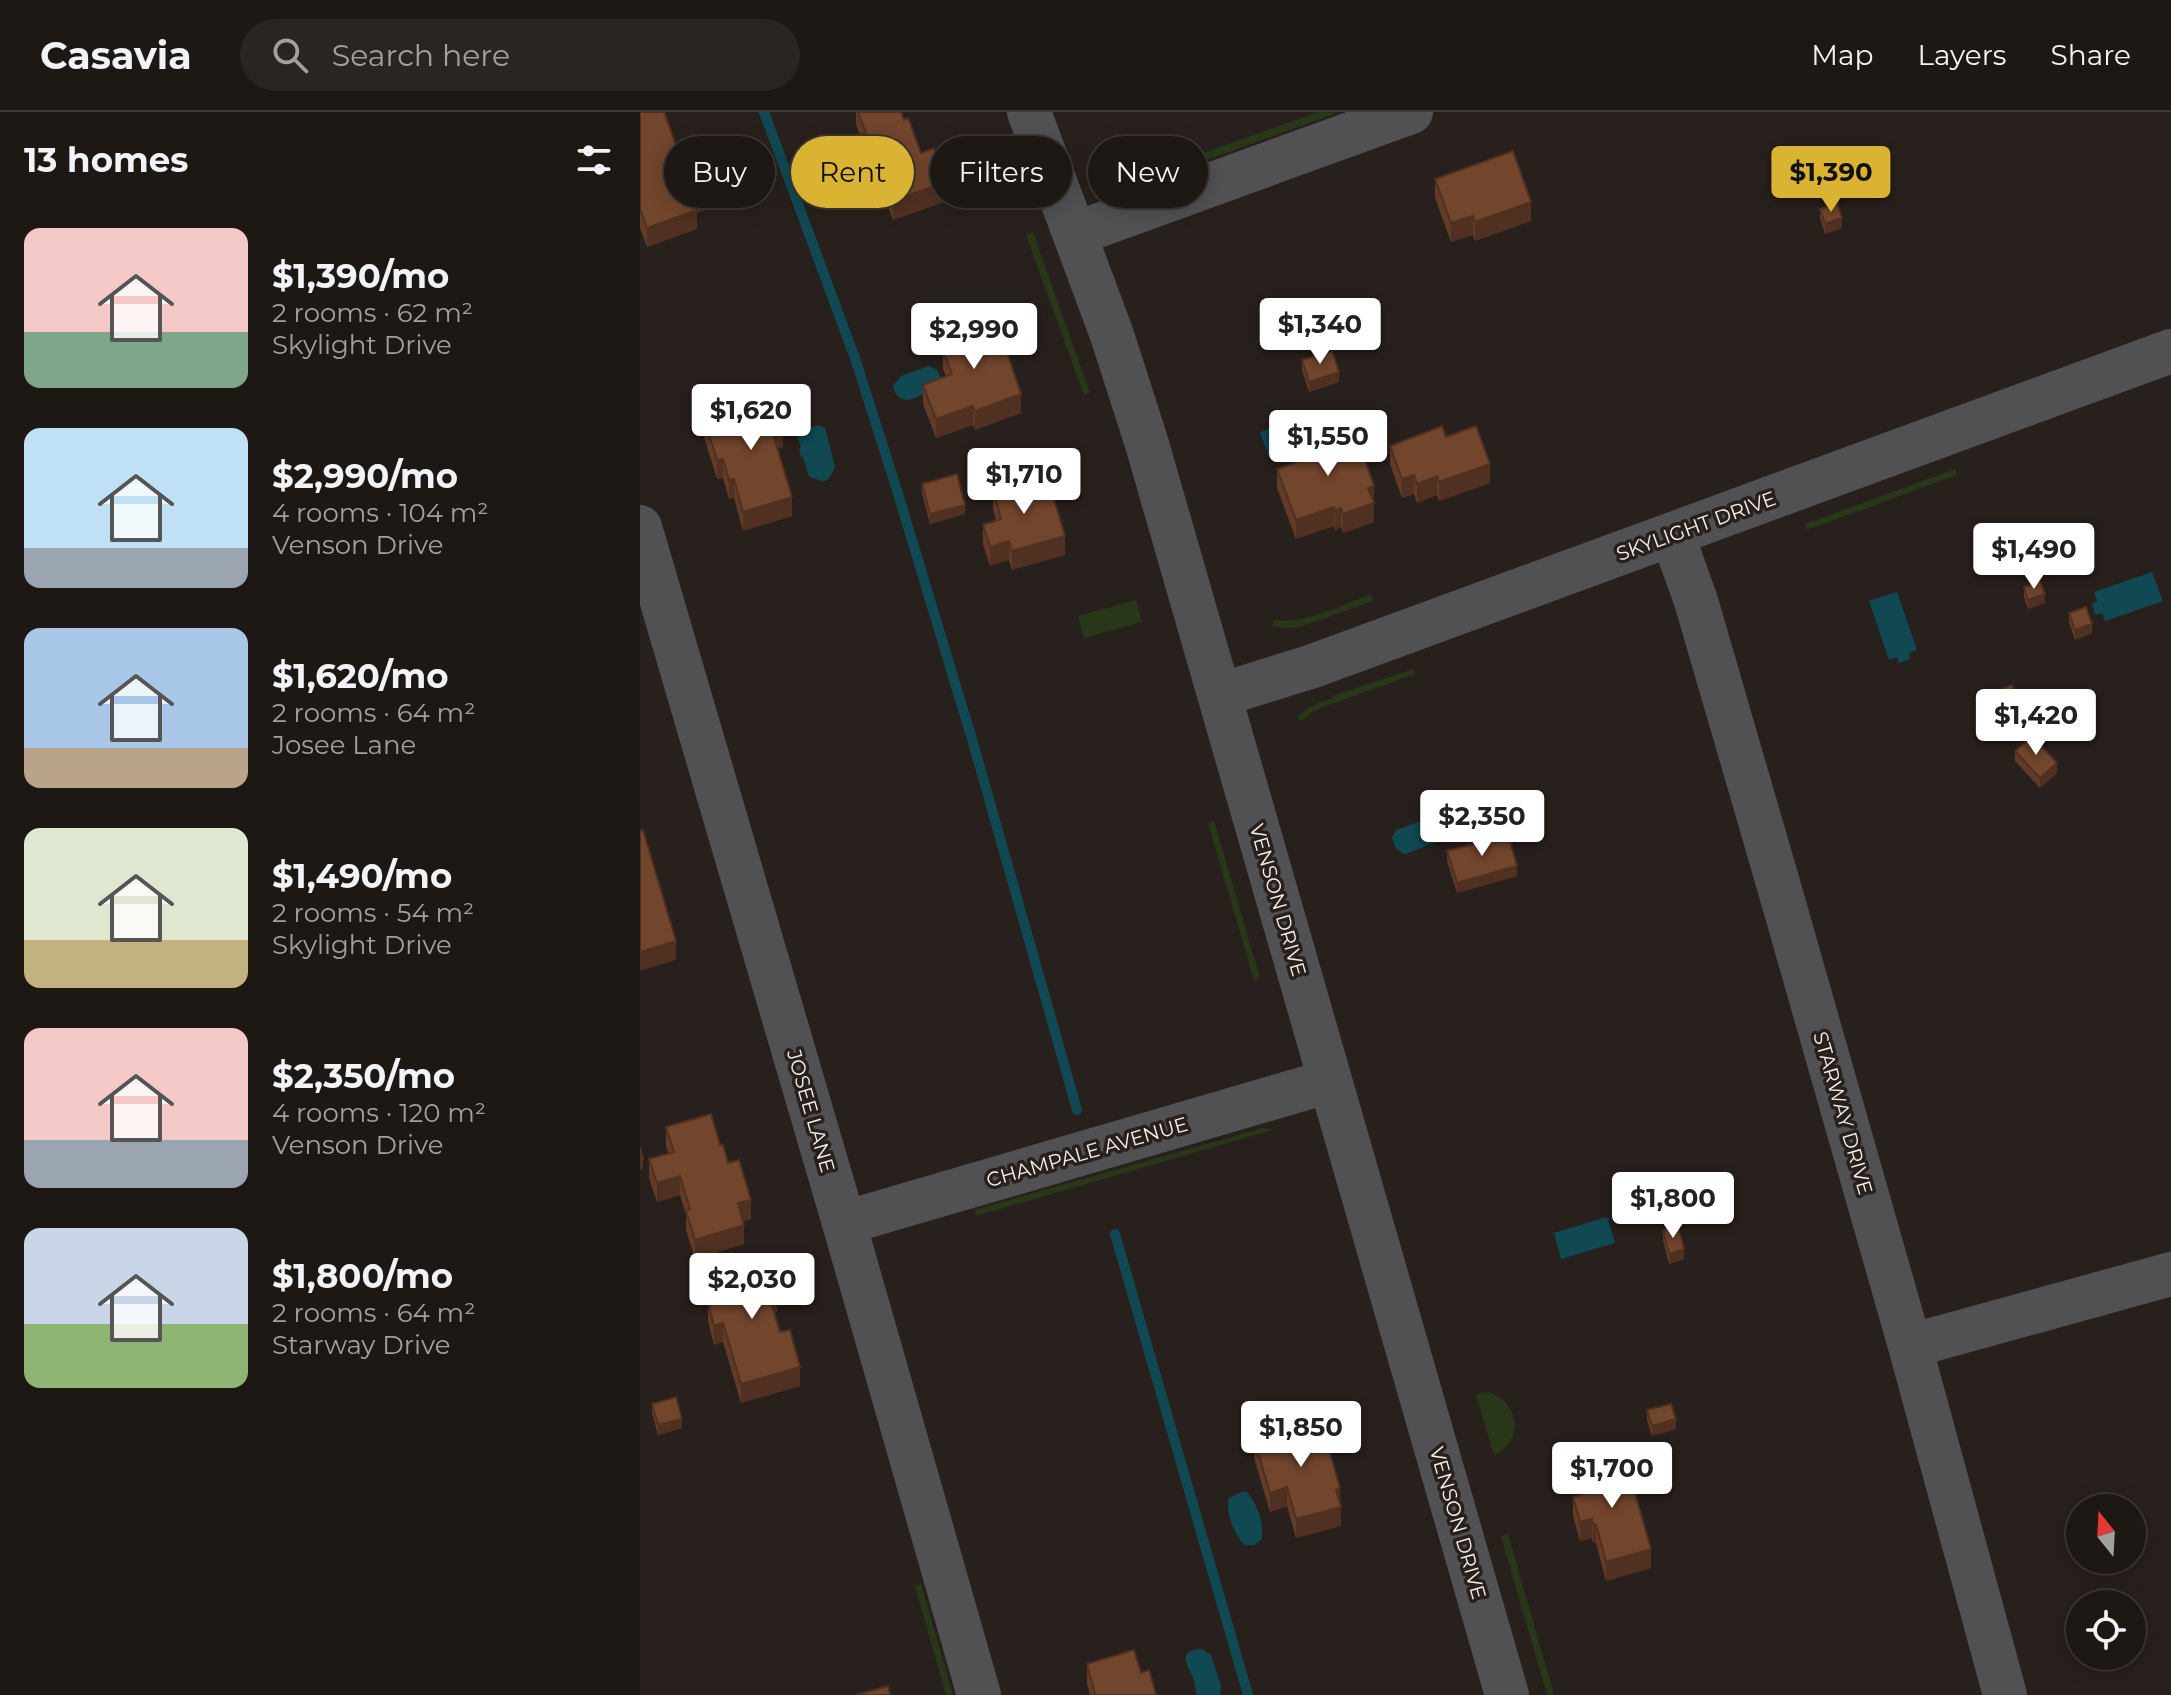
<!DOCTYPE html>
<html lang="en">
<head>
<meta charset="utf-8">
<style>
  body { margin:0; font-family:Montserrat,sans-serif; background:#2b2522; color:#f1f3f6; height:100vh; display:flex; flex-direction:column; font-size:30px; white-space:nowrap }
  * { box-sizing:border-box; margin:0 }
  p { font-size:26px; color:#a1a0a0 }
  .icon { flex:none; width:44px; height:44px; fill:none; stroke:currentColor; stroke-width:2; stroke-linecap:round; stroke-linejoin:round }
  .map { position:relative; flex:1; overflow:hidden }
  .details { display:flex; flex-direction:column; background:#1e1815; width:640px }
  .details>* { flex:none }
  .guide { position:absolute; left:24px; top:24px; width:760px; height:72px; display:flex; gap:16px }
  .needle { width:52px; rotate:342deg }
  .fabs { position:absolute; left:1426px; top:1382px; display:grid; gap:16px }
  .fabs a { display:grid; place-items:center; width:80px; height:80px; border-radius:50%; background:#1e1815; box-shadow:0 4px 20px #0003,0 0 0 2px #3c3734; font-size:40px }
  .price { position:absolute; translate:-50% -68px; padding:0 18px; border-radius:8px; background:#fff; color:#222; font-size:26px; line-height:52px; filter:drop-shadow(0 2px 4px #0008) }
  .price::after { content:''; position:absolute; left:50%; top:48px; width:24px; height:18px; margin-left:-12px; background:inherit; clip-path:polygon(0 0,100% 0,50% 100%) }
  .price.active { background:#dab333; color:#111 }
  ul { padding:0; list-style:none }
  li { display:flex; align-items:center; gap:24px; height:200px; padding:0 24px }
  li span { display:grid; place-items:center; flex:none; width:224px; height:160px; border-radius:16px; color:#555 }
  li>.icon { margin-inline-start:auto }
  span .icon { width:96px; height:96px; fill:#fffc; stroke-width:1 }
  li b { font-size:34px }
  h2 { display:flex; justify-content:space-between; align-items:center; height:96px; padding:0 24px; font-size:34px }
  .chip { padding:0 28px; border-radius:36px; background:#1e1815; box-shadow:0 4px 20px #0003,0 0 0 2px #3c3734; font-size:28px; line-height:72px }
  .chip.active { background:#dab333; color:#111 }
  header { display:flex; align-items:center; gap:48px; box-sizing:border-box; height:112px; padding:0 40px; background:#1e1815; border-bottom:2px solid #3c3734 }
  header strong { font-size:38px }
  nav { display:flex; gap:44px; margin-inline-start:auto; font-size:28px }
  .search { width:560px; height:72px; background:#2b2522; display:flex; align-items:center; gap:20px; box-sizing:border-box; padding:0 28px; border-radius:44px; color:#a1a0a0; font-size:30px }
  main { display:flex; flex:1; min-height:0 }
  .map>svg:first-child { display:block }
</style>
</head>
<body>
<header>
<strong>Casavia</strong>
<div class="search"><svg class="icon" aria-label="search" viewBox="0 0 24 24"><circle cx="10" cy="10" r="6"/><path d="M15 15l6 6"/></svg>Search here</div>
<nav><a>Map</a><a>Layers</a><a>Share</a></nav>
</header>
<main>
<section class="details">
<h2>13 homes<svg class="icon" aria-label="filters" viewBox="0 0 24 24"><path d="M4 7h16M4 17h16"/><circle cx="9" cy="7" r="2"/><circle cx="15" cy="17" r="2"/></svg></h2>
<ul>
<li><span style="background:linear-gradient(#f6c9c9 65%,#7fa58c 0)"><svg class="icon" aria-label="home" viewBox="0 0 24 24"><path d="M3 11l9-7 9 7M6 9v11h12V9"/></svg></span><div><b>$1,390/mo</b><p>2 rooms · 62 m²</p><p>Skylight Drive</p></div></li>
<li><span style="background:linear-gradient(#bfe0f5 75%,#9aa5b1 0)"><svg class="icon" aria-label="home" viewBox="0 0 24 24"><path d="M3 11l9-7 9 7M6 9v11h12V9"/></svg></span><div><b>$2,990/mo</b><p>4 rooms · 104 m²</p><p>Venson Drive</p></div></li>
<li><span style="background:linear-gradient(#a9c7e8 75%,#b9a48a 0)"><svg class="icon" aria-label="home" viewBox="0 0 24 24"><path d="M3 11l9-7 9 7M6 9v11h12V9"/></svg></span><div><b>$1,620/mo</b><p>2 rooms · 64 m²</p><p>Josee Lane</p></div></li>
<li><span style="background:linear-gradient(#dfe7d0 70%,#c2b280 0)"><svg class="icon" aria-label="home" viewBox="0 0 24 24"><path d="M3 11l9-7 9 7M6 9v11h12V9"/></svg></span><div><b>$1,490/mo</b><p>2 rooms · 54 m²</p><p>Skylight Drive</p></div></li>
<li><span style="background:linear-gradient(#f6c9c9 70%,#9aa5b1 0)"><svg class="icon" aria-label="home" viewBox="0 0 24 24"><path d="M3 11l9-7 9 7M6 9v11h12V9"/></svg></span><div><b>$2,350/mo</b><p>4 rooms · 120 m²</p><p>Venson Drive</p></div></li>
<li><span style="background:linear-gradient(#c9d6e8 60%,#8fb573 0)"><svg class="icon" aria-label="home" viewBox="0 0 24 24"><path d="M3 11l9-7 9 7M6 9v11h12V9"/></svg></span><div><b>$1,800/mo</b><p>2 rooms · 64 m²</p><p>Starway Drive</p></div></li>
</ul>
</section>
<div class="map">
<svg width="1531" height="1583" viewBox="0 0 1531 1583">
  <rect width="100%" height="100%" fill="#28201c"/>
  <path fill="#293719" d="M 678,0 L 697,1 L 497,73 L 482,70 Z
    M 393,120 L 450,281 L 444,283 L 386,123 Z
    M 1315,357 L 1317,363 L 1167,418 L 1165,412 Z
    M 731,482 L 733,489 L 660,515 L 645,516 L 632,514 L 634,508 C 664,513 702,493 731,482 Z
    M 496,488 L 502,510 L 444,526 L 438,504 Z
    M 773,557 L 775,562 L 683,595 L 672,600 L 662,609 L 657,605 L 668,596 L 682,589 L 683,590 L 693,586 L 693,584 Z
    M 574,709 L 620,866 L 614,868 L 568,711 Z
    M 623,1016 L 632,1018 L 336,1104 L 334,1098 Z
    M 847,1280 C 880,1289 885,1327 854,1344 L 836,1282 Z
    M 868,1422 L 914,1583 L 907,1583 L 861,1424 Z
    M 281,1472 L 313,1583 L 306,1583 L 275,1474 Z"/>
  <path fill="#104952" d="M 289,254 L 297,258 L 302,268 C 289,279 259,303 253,274 L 261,264 Z
    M 673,301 L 675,309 L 681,307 L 685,318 L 680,320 L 682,327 L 629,346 L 620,320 Z
    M 178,313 L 185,316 L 195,355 C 186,372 187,372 169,364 L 163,345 L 161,345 L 159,337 L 161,336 L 157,324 L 159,319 Z
    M 1512,460 L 1523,489 L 1465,509 L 1462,501 L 1455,503 L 1452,492 L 1457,489 L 1454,480 Z
    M 1257,480 L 1277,538 L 1269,541 L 1270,547 L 1259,551 L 1257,545 L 1249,548 L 1229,489 Z
    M 796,704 L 804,708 L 809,706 L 813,716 L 808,718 L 805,727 L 765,742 L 756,737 L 752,726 L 756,718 Z
    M 967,1105 L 975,1131 L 921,1147 L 914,1121 Z
    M 601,1380 L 606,1380 C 617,1389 624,1413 622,1427 L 614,1433 L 605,1433 C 594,1424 585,1399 589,1386 Z
    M 562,1537 L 571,1543 L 581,1574 L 580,1583 L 557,1583 C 555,1577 555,1569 552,1563 C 544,1549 540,1538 562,1537 Z"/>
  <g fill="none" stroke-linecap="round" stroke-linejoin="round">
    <path stroke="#104952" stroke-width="10" d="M 124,0 L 216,249 L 259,385 L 334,634 L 437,998
      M 475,1122 L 608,1583"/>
    <path stroke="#515053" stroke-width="44" d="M 389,0 L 472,223 L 507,332 L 867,1583
      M 435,122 L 771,0
      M 0,415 L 204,1111 L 339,1583
      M 1032,422 L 1056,489 L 1138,771 L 1270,1234 L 1365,1583
      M 580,583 L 673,554 L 1531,239
      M 204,1111 L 690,969
      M 1270,1234 L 1531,1162"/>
  </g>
  <path fill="#623b27" d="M 0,0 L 76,94 L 57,101 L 57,117 L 7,135 L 0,116 Z
    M 216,0 L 261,0 L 264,8 L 306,89 L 253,108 L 235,62 L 214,70 L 206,47 L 206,28 L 220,23 L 216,12 Z
    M 1185,54 L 1211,71 L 1191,79 L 1185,63 Z
    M 795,67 L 891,109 L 835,129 L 833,123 L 811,130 L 795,86 Z
    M 1180,97 L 1202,116 L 1185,122 L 1180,106 Z
    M 307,221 L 381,301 L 335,318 L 333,313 L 296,326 L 283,292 L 283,273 L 306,264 L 303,257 L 303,238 L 307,237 Z
    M 662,248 L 699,270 L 669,280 L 662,258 Z
    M 64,306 L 143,335 L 137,336 L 152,404 L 103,419 L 94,386 L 89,387 L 83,366 L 77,367 L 64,325 Z
    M 806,325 L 850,371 L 799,389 L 797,383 L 777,391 L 774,382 L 762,386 L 750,352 L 750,334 Z
    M 668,328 L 704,332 L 734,374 L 734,410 L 703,421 L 701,415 L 695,418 L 694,414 L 656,427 L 637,376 L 637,357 L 668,346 Z
    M 282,372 L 325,402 L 290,412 L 282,381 Z
    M 353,377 L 403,387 L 425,443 L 372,458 L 369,448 L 350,454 L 343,432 L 343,413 L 356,409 L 353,396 Z
    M 1384,475 L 1405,491 L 1388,497 L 1384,485 Z
    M 1429,501 L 1452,521 L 1435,528 L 1429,510 Z
    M 1361,577 L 1381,607 L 1370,611 L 1361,587 Z
    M 1375,639 L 1417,661 L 1400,676 L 1375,649 Z
    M 807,739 L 877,764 L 817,781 L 807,749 Z
    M 26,1015 L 80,1033 L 111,1107 L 103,1109 L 104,1132 L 55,1147 L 46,1118 L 46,1103 L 40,1083 L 17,1090 L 9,1066 L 9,1047 L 29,1042 L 26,1034 Z
    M 1023,1118 L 1044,1147 L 1029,1152 L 1023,1128 Z
    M 69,1161 L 137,1200 L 134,1200 L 140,1220 L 160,1274 L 101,1291 L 83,1230 L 74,1233 L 68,1209 L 68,1190 L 72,1189 L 69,1180 Z
    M 12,1292 L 42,1316 L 18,1323 L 12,1301 Z
    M 1007,1298 L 1036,1317 L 1012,1324 L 1007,1308 Z
    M 614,1327 L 700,1391 L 701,1414 L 656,1426 L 647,1394 L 630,1400 L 614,1346 Z
    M 939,1354 L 985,1373 L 1011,1456 L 966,1469 L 956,1431 L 953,1431 L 952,1426 L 940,1429 L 933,1404 L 933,1385 L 942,1383 L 939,1373 Z
    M 447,1552 L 501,1561 L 516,1583 L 450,1583 L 447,1571 Z"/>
  <path fill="#503020" d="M 235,43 L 235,62 L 214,70 L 214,51 Z
    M 1211,62 L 1211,71 L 1191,79 L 1191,69 Z
    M 306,70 L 306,89 L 253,108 L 253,89 Z
    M 76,75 L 76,94 L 57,101 L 57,117 L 7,135 L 7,116 L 52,84 Z
    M 891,90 L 891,109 L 835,129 L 835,110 Z
    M 833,104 L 833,123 L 811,130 L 811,111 Z
    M 1202,106 L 1202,116 L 1185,122 L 1185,112 Z
    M 699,260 L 699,270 L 669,280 L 669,270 Z
    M 381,282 L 381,301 L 335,318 L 335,299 Z
    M 333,294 L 333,313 L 296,326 L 296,307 Z
    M 143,316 L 143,335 L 132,338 L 132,319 Z
    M 83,347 L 83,366 L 77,367 L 77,348 Z
    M 850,352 L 850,371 L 799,389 L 799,370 Z
    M 774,363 L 774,382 L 762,386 L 762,367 Z
    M 797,364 L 797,383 L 777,391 L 777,372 Z
    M 94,367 L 94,386 L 89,387 L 89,368 Z
    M 734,374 L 734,410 L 703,421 L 703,402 L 728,376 Z
    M 152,385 L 152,404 L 103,419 L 103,400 Z
    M 325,393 L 325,402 L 290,412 L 290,402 Z
    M 694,395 L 694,414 L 656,427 L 656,408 Z
    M 701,396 L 701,415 L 695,418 L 695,399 Z
    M 425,424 L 425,443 L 372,458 L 372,439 Z
    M 369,429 L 369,448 L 350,454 L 350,435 Z
    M 1405,482 L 1405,491 L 1388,497 L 1388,488 Z
    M 1452,512 L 1452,521 L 1435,528 L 1435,518 Z
    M 1381,597 L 1381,607 L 1370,611 L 1370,601 Z
    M 1417,651 L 1417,661 L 1400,676 L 1400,666 Z
    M 877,754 L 877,764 L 817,781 L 817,771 Z
    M 36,829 L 36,848 L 0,859 L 0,840 Z
    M 3,1047 L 3,1057 L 0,1058 L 0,1048 Z
    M 40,1064 L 40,1083 L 17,1090 L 17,1071 Z
    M 111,1088 L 111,1107 L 98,1110 L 98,1091 Z
    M 104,1113 L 104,1132 L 55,1147 L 55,1128 Z
    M 1044,1137 L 1044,1147 L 1029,1152 L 1029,1142 Z
    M 137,1181 L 137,1200 L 129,1202 L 129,1183 Z
    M 83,1211 L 83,1230 L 74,1233 L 74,1214 Z
    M 160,1255 L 160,1274 L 101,1291 L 101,1272 Z
    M 42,1307 L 42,1316 L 18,1323 L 18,1313 Z
    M 1036,1307 L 1036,1317 L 1012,1324 L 1012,1314 Z
    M 647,1375 L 647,1394 L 630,1400 L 630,1381 Z
    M 700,1376 L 701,1414 L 656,1426 L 656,1407 L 696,1378 Z
    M 952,1407 L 952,1426 L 940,1429 L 940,1410 Z
    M 953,1412 L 956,1412 L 956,1431 L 953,1431 Z
    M 1011,1437 L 1011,1456 L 966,1469 L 966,1450 Z"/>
  <path fill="#72452d" stroke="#503020" stroke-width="2" d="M 0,0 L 24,0 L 42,50 L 64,43 L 76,75 L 52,84 L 57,98 L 7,116 L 0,97 Z
    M 218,0 L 261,0 L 264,8 L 268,6 L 281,41 L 294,36 L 306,70 L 253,89 L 235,43 L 214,51 L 206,28 L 226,21 Z
    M 873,39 L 891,90 L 835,110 L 833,104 L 811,111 L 795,67 Z
    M 1205,46 L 1211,62 L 1191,69 L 1185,54 Z
    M 1197,91 L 1202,106 L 1185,112 L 1180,97 Z
    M 355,204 L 381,282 L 335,299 L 333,294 L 296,307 L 283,273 L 312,262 L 303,238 L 312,236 L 307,221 Z
    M 692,239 L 699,260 L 669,270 L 662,248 Z
    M 133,285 L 143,316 L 132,319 L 152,385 L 103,400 L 94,367 L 89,368 L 83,347 L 77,348 L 64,306 Z
    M 802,314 L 806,325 L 836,314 L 850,352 L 799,370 L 797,364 L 777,372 L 774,363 L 762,367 L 750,334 Z
    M 699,318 L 704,332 L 718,328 L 734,374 L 728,376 L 734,391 L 703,402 L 701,396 L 695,399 L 694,395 L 656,408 L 637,357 L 674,344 L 668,328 Z
    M 317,362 L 325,393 L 290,402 L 282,372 Z
    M 396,364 L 403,387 L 413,384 L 425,424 L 372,439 L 369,429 L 350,435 L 343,413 L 361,407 L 353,377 Z
    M 1400,469 L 1405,482 L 1388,488 L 1384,475 Z
    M 1446,495 L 1452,512 L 1435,518 L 1429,501 Z
    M 1372,573 L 1381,597 L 1370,601 L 1361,577 Z
    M 1392,624 L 1417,651 L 1400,666 L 1375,639 Z
    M 3,718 L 36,829 L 0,840 L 0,719 Z
    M 868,722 L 877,754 L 817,771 L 807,739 Z
    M 71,1002 L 80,1033 L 83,1033 L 88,1051 L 99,1048 L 111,1088 L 98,1091 L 104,1113 L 55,1128 L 46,1099 L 50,1097 L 40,1064 L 17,1071 L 9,1047 L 34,1040 L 26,1015 Z
    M 0,1035 L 3,1047 L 0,1048 Z
    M 1038,1114 L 1044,1137 L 1029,1142 L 1023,1118 Z
    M 127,1144 L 137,1181 L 129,1183 L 140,1220 L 150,1218 L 160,1255 L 101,1272 L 83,1211 L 74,1214 L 68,1190 L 77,1188 L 69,1161 Z
    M 36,1285 L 42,1307 L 18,1313 L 12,1292 Z
    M 1031,1292 L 1036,1307 L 1012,1314 L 1007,1298 Z
    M 678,1309 L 682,1325 L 685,1324 L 700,1376 L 696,1378 L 701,1395 L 656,1407 L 647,1375 L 630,1381 L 614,1327 Z
    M 977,1344 L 985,1373 L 992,1371 L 1011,1437 L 966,1450 L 956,1412 L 953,1412 L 952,1407 L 940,1410 L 933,1385 L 947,1381 L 939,1354 Z
    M 494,1538 L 501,1561 L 509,1558 L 516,1583 L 452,1583 L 455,1582 L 447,1552 Z
    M 248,1574 L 250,1583 L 216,1583 Z"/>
  <g text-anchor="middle" stroke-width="7" stroke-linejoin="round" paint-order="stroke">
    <g font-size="20" fill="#f6f0ed" stroke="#28201c">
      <text transform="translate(1056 414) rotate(-20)" y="7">SKYLIGHT DRIVE</text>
      <text transform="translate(638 788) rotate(74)" y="7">VENSON DRIVE</text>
      <text transform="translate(171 999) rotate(74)" y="7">JOSEE LANE</text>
      <text transform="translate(1203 1001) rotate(74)" y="7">STARWAY DRIVE</text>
      <text transform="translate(447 1040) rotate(-16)" y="7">CHAMPALE AVENUE</text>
      <text transform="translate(818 1411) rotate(74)" y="7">VENSON DRIVE</text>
    </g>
  </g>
</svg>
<div class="fabs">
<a><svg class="needle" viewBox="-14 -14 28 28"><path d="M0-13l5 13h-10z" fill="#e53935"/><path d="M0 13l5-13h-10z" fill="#a1a0a0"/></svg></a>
<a><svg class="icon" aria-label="locate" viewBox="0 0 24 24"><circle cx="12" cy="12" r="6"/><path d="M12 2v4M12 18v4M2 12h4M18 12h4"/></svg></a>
</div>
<b class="price active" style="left:1191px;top:102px">$1,390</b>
<b class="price" style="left:680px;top:254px">$1,340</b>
<b class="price" style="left:334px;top:259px">$2,990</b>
<b class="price" style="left:111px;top:340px">$1,620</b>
<b class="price" style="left:688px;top:366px">$1,550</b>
<b class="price" style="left:384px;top:404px">$1,710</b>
<b class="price" style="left:1394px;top:479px">$1,490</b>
<b class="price" style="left:1396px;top:645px">$1,420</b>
<b class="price" style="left:842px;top:746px">$2,350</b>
<b class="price" style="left:1033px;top:1128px">$1,800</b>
<b class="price" style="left:112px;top:1209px">$2,030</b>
<b class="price" style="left:661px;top:1357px">$1,850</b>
<b class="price" style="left:972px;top:1398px">$1,700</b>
<div class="guide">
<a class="chip">Buy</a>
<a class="chip active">Rent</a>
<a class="chip">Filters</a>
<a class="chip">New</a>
</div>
</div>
</main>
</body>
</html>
